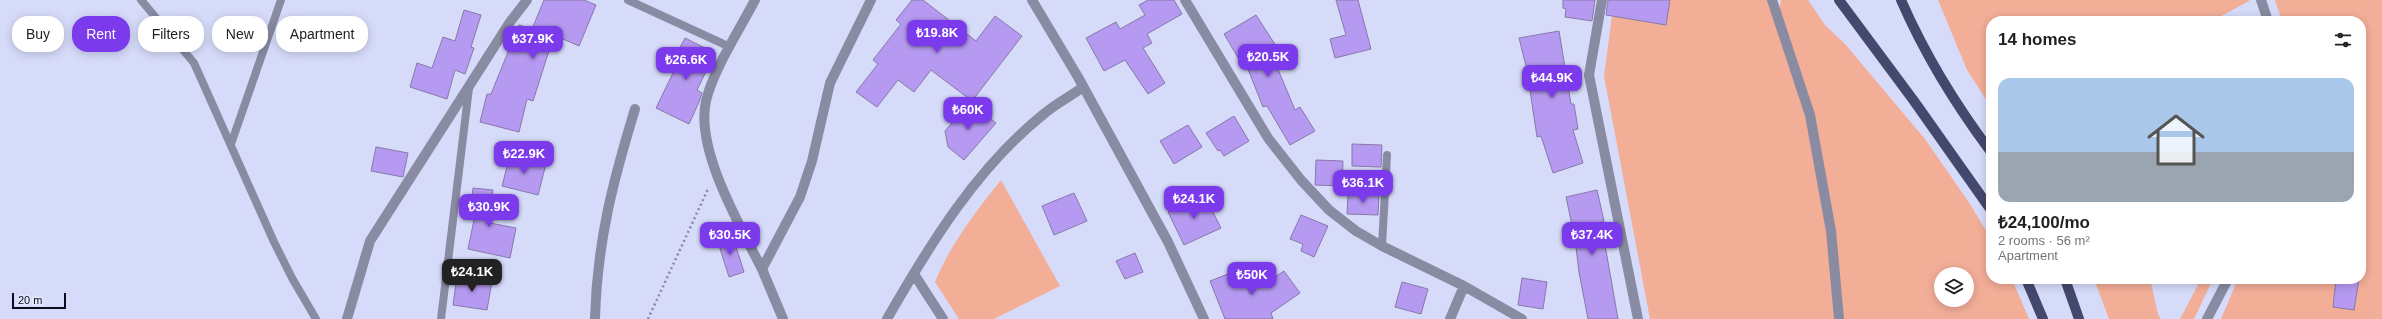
<!DOCTYPE html>
<html lang="en">
<head>
<meta charset="utf-8">
<style>
  body { margin:0; font-family:Arial,sans-serif; background:#f6f6f6; color:#202124; height:100vh; display:flex; flex-direction:column; font-size:15px; white-space:nowrap }
  * { box-sizing:border-box; margin:0 }
  p { font-size:13px; color:#757577 }
  .icon { flex:none; width:22px; height:22px; fill:none; stroke:currentColor; stroke-width:2; stroke-linecap:round; stroke-linejoin:round }
  .map { position:relative; flex:1; overflow:hidden }
  .side { position:absolute; left:1986px; top:16px; width:380px; height:268px; display:flex; flex-direction:column; background:#fff; border-radius:16px; box-shadow:0 2px 10px #0003 }
  .side>* { flex:none }
  .top-card { position:absolute; left:12px; top:16px; width:380px; height:36px; display:flex; gap:8px }
  .controls { position:absolute; left:1934px; top:267px; display:grid; gap:8px }
  .controls a { display:grid; place-items:center; width:40px; height:40px; border-radius:50%; background:#fff; box-shadow:0 2px 10px #0003; font-size:20px }
  .scale { position:absolute; left:12px; bottom:10px; width:54px; box-sizing:border-box; padding-left:4px; border:2px solid #0b0c1d; border-top:0; font-size:11px; line-height:14px; white-space:nowrap; color:#0b0c1d; -webkit-text-stroke:3px #e5e9fe; paint-order:stroke }
  .price { position:absolute; translate:-50% -34px; padding:0 9px; border-radius:8px; background:#7c3aed; color:#fff; font-size:13px; line-height:26px; filter:drop-shadow(0 1px 2px #0008) }
  .price::after { content:''; position:absolute; left:50%; top:24px; width:12px; height:9px; margin-left:-6px; background:inherit; clip-path:polygon(0 0,100% 0,50% 100%) }
  .price.on { background:#222; color:#fff }
  ul { padding:0; list-style:none }
  li { display:grid; align-content:center; gap:8px; height:212px; padding:0 12px }
  li+li { border-top:1px solid #e0e0e0 }
  li span { display:grid; place-items:center; height:124px; border-radius:12px; color:#555 }
  li>.icon { margin-inline-start:auto }
  span .icon { width:72px; height:72px; fill:#fffc; stroke-width:1 }
  li b { font-size:17px }
  h2 { display:flex; justify-content:space-between; align-items:center; height:48px; padding:0 12px; font-size:17px }
  .pill { padding:0 14px; border-radius:16px; background:#fff; box-shadow:0 2px 10px #0003; font-size:14px; line-height:36px }
  .pill.on { background:#7c3aed; color:#fff }
  .map>svg:first-child { display:block }
</style>
</head>
<body>
<div class="map">
<svg width="2382" height="319" viewBox="0 0 2382 319">
  <rect width="100%" height="100%" fill="#d6dbfa"/>
  <path fill="#f3ae98" fill-rule="evenodd" d="M 1670,0 L 1772,0 L 1778,15 L 1781,0 L 1808,0 L 1825,25 L 1845,44 L 1925,139 L 1970,204 L 1991,239 L 1991,279 L 2012,279 L 2029,319 L 1650,319 L 1604,76 L 1612,16 L 1666,25 ZM 1941,274 L 1967,274 L 1967,300 L 1941,300 Z
    M 1938,0 L 2249,0 L 2249,1 L 2212,21 L 1991,21 L 1991,107 L 1967,70 Z
    M 2275,0 L 2382,0 L 2382,319 L 2221,319 L 2238,279 L 2361,279 L 2361,21 L 2282,21 Z
    M 1001,180 L 1060,286 L 994,319 L 959,319 L 935,282 C 950,245 976,211 1001,180 Z
    M 2094,279 L 2150,279 L 2158,314 L 2161,319 L 2109,319 Z
    M 2201,279 L 2213,279 L 2194,319 L 2180,319 Z"/>
  <path fill="#b69af1" stroke="#8779a8" d="M 544,0 L 584,0 L 596,5 L 579,46 L 554,35 L 533,101 L 527,99 L 519,132 L 480,122 L 487,94 L 491,94 L 519,25 L 532,29 Z
    M 912,0 L 923,0 L 976,41 L 995,16 L 1022,36 L 972,101 L 931,70 L 914,92 L 898,80 L 877,107 L 856,92 L 878,64 L 873,60 L 901,24 L 896,20 Z
    M 1148,0 L 1174,0 L 1182,14 L 1147,34 L 1152,43 L 1143,48 L 1165,83 L 1148,94 L 1125,60 L 1104,71 L 1086,38 L 1116,22 L 1120,29 L 1145,15 L 1139,5 Z
    M 1336,0 L 1358,0 L 1371,49 L 1335,58 L 1330,39 L 1346,35 Z
    M 1563,0 L 1595,0 L 1592,21 L 1565,17 L 1566,9 L 1563,8 Z
    M 1608,0 L 1670,0 L 1666,25 L 1606,15 Z
    M 464,10 L 481,15 L 471,47 L 474,48 L 465,74 L 455,70 L 447,99 L 410,87 L 417,63 L 432,68 L 443,37 L 455,41 Z
    M 1256,15 L 1276,46 L 1270,50 L 1295,110 L 1300,107 L 1315,131 L 1290,145 L 1267,106 L 1263,107 L 1246,64 L 1243,66 L 1224,34 Z
    M 1559,31 L 1571,104 L 1574,104 L 1578,129 L 1573,130 L 1583,163 L 1553,173 L 1541,136 L 1537,137 L 1527,70 L 1519,38 Z
    M 685,38 L 715,53 L 697,90 L 702,93 L 699,102 L 689,124 L 656,108 L 673,73 L 668,70 Z
    M 970,102 L 996,123 L 964,160 L 948,147 L 945,131 Z
    M 1234,116 L 1249,141 L 1224,156 L 1220,150 L 1218,151 L 1206,133 Z
    M 1188,125 L 1202,147 L 1174,164 L 1160,141 Z
    M 1352,144 L 1382,145 L 1381,167 L 1352,166 Z
    M 376,147 L 408,153 L 403,177 L 371,171 Z
    M 510,155 L 546,164 L 538,195 L 502,186 Z
    M 1316,160 L 1343,161 L 1342,186 L 1315,185 Z
    M 473,188 L 493,190 L 490,223 L 516,228 L 510,258 L 468,249 L 475,215 L 470,214 Z
    M 1597,190 L 1604,221 L 1601,222 L 1618,319 L 1588,319 L 1579,272 L 1575,239 L 1566,197 Z
    M 1074,193 L 1087,221 L 1054,235 L 1042,206 Z
    M 1204,194 L 1221,228 L 1184,245 L 1168,212 Z
    M 1348,194 L 1379,195 L 1378,215 L 1347,214 Z
    M 1301,215 L 1328,226 L 1314,257 L 1301,251 L 1303,244 L 1290,239 Z
    M 732,234 L 744,272 L 729,277 L 717,239 Z
    M 1135,253 L 1143,272 L 1125,279 L 1116,261 Z
    M 1241,269 L 1250,294 L 1284,271 L 1300,293 L 1271,313 L 1273,319 L 1225,319 L 1210,281 Z
    M 457,276 L 492,281 L 487,310 L 453,305 Z
    M 1522,278 L 1547,282 L 1543,309 L 1518,305 Z
    M 2336,279 L 2359,279 L 2354,310 L 2333,307 Z
    M 1402,282 L 1428,289 L 1421,314 L 1395,307 Z"/>
  <g fill="none" stroke-linecap="round" stroke-linejoin="round">
    <path stroke="#8689a3" stroke-width="2.5" stroke-dasharray="2 3" stroke-linecap="butt" d="M 648,319 L 708,189"/>
    <path stroke="#888ba1" stroke-width="8" d="M 141,0 L 194,63 L 274,242 L 292,278 L 316,319
      M 628,0 L 730,47
      M 231,144 L 281,0
      M 1382,246 L 1387,155
      M 441,319 L 469,88"/>
    <path stroke="#888ba1" stroke-width="10" d="M 755,0 C 740,29 713,70 706,101 C 695,149 740,226 762,269 L 800,197 L 812,161 L 830,83 L 871,0
      M 1032,0 L 1078,77 L 1168,242 L 1204,319
      M 1185,0 L 1268,138 L 1301,180 L 1329,210 L 1356,231 L 1382,246 L 1464,286 L 1522,319
      M 1602,0 L 1589,75 L 1638,319
      M 1772,0 L 1810,115 L 1831,231 L 1839,319
      M 2261,0 L 2268,21
      M 762,269 L 783,319
      M 914,274 L 943,319
      M 347,319 L 370,241 L 510,22 L 527,0
      M 595,319 C 597,242 613,181 635,109
      M 887,319 C 930,244 977,167 1045,113 C 1057,103 1071,96 1083,87
      M 1450,319 L 1464,286
      M 2207,319 L 2228,279"/>
    <path stroke="#44486d" stroke-width="10" d="M 1839,0 L 1914,101 L 1991,210
      M 1901,0 C 1925,55 1955,104 1991,152
      M 2026,279 L 2043,319
      M 2065,279 L 2079,319"/>
  </g>
</svg>
<div class="controls">
<a><svg class="icon" aria-label="layers" viewBox="0 0 24 24"><path d="M12 4l9 5-9 5-9-5zM3 14l9 5 9-5"/></svg></a>
</div>
<div class="scale">20 m</div>
<b class="price" style="left:937px;top:54px">₺19.8K</b>
<b class="price" style="left:533px;top:60px">₺37.9K</b>
<b class="price" style="left:1268px;top:78px">₺20.5K</b>
<b class="price" style="left:686px;top:81px">₺26.6K</b>
<b class="price" style="left:1552px;top:99px">₺44.9K</b>
<b class="price" style="left:968px;top:131px">₺60K</b>
<b class="price" style="left:524px;top:175px">₺22.9K</b>
<b class="price" style="left:1363px;top:204px">₺36.1K</b>
<b class="price" style="left:1194px;top:220px">₺24.1K</b>
<b class="price" style="left:489px;top:228px">₺30.9K</b>
<b class="price" style="left:730px;top:256px">₺30.5K</b>
<b class="price" style="left:1592px;top:256px">₺37.4K</b>
<b class="price on" style="left:472px;top:293px">₺24.1K</b>
<b class="price" style="left:1252px;top:296px">₺50K</b>
<div class="top-card">
<a class="pill">Buy</a>
<a class="pill on">Rent</a>
<a class="pill">Filters</a>
<a class="pill">New</a>
<a class="pill">Apartment</a>
</div>
<section class="side">
<h2>14 homes<svg class="icon" aria-label="filters" viewBox="0 0 24 24"><path d="M4 7h16M4 17h16"/><circle cx="9" cy="7" r="2"/><circle cx="15" cy="17" r="2"/></svg></h2>
<ul>
<li><span style="background:linear-gradient(#a9c7e8 60%,#9aa5b1 0)"><svg class="icon" aria-label="home" viewBox="0 0 24 24"><path d="M3 11l9-7 9 7M6 9v11h12V9"/></svg></span><div><b>₺24,100/mo</b><p>2 rooms · 56 m²</p><p>Apartment</p></div></li>
</ul>
</section>
</div>
</body>
</html>
